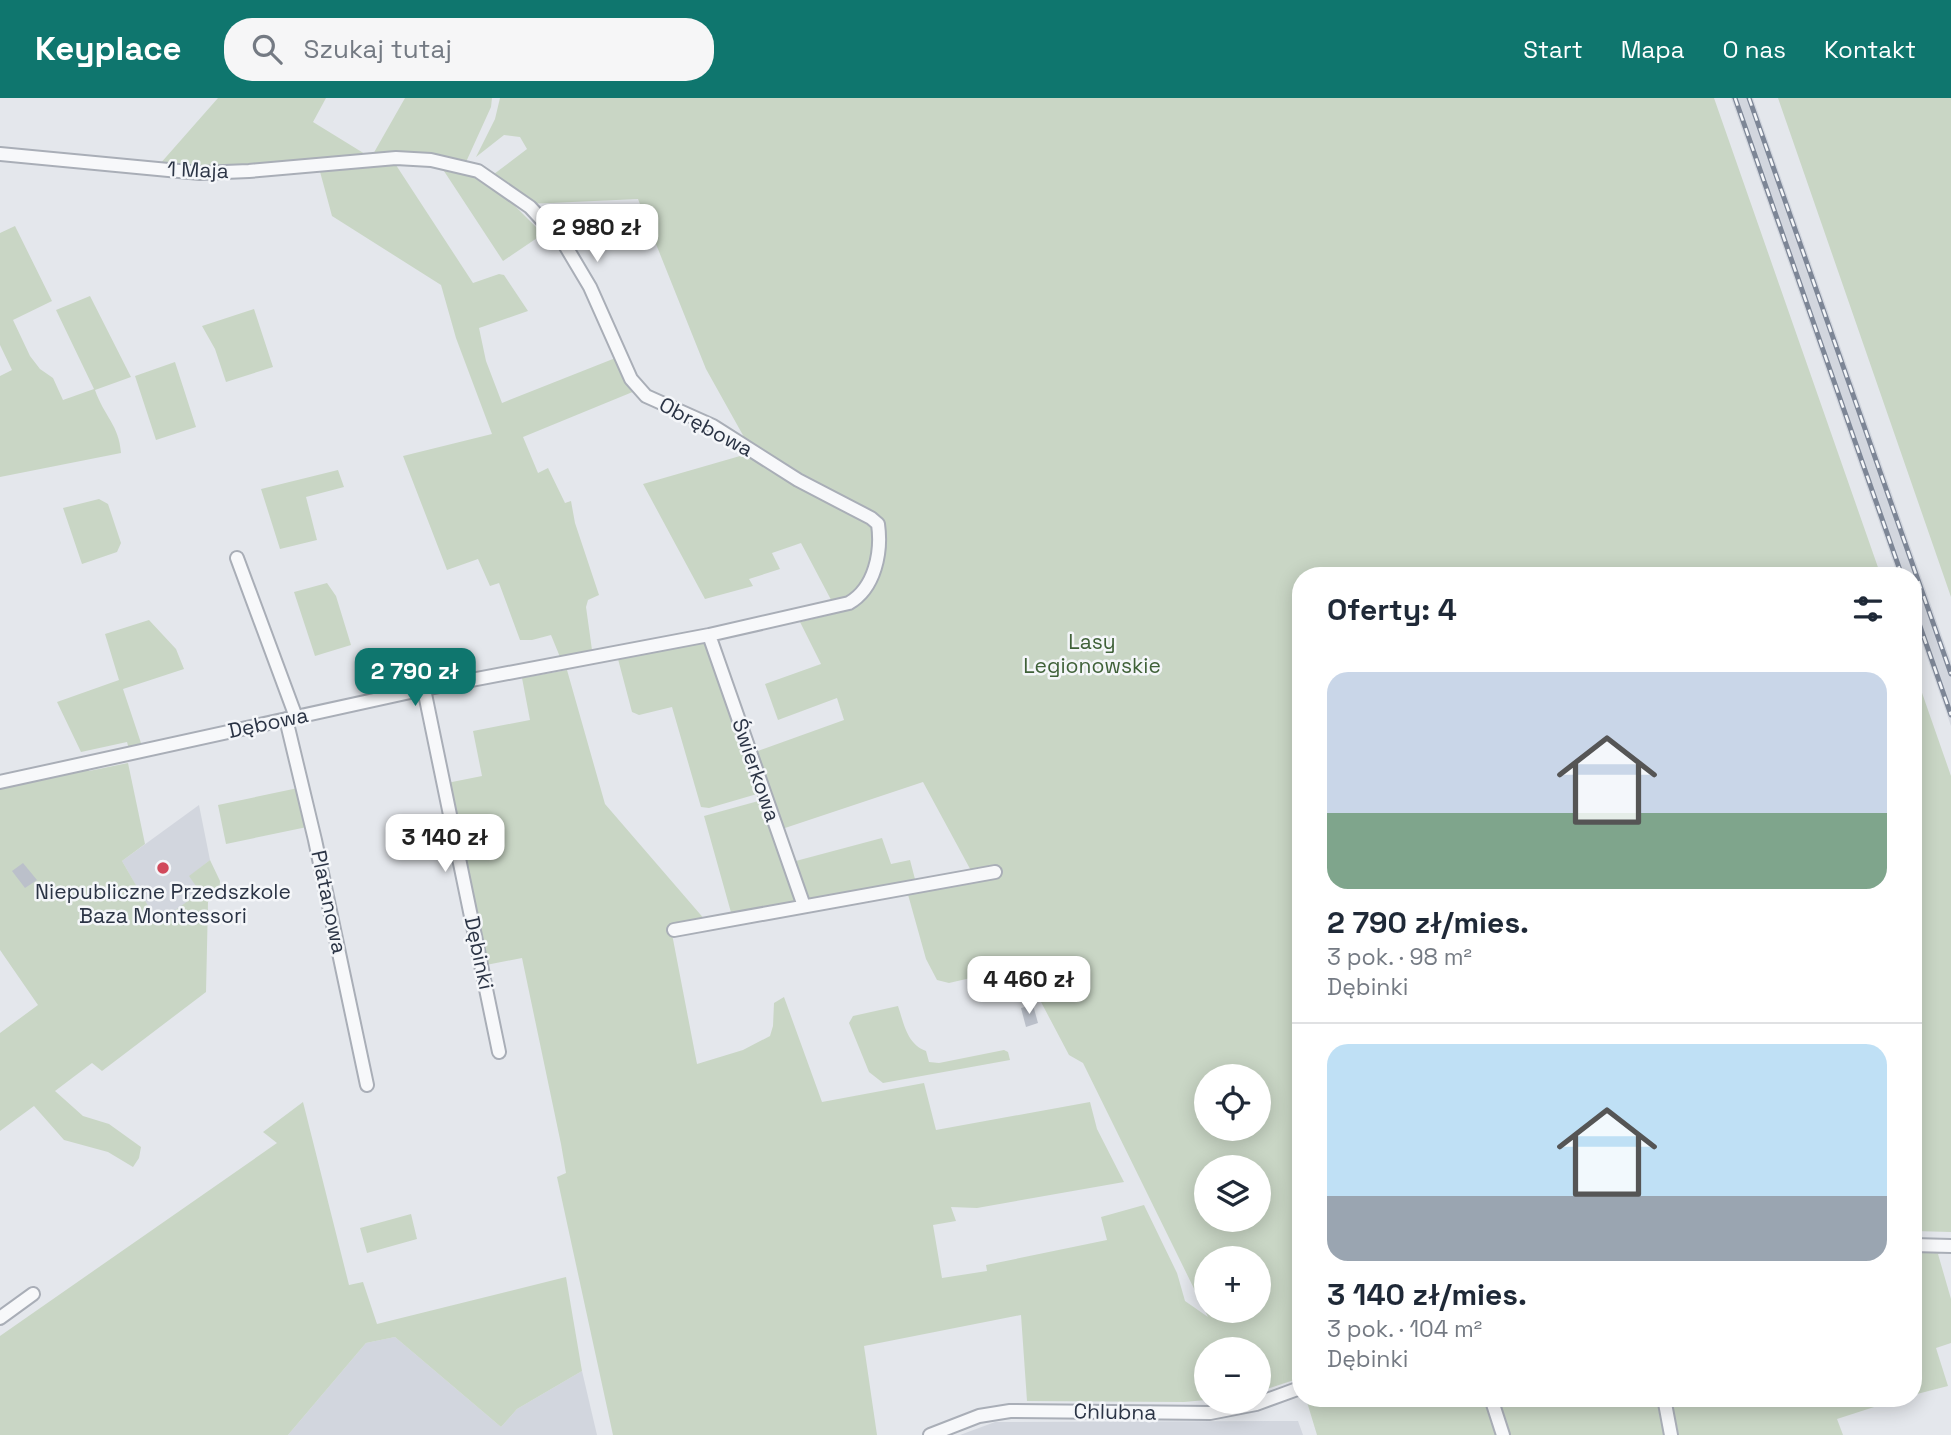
<!DOCTYPE html>
<html lang="pl">
<head>
<meta charset="utf-8">
<style>
  body { margin:0; font-family:"Space Grotesk",sans-serif; background:#f6f6f7; color:#1f2937; height:100vh; display:flex; flex-direction:column; font-size:26px; white-space:nowrap }
  * { box-sizing:border-box; margin:0 }
  p { font-size:23px; color:#747a83 }
  .icon { flex:none; width:38px; height:38px; fill:none; stroke:currentColor; stroke-width:2; stroke-linecap:round; stroke-linejoin:round }
  .map { position:relative; flex:1; overflow:hidden }
  .sheet { position:absolute; left:1292px; top:469px; width:630px; height:840px; display:flex; flex-direction:column; background:#fff; border-radius:28px; box-shadow:0 4px 18px #0003 }
  .sheet>* { flex:none }
  .tools { position:absolute; left:1194px; top:966px; display:grid; gap:14px }
  .tools a { display:grid; place-items:center; width:77px; height:77px; border-radius:50%; background:#fff; box-shadow:0 4px 18px #0003; font-size:35px }
  .price { position:absolute; translate:-50% -60px; padding:0 16px; border-radius:14px; background:#fff; color:#222; font-size:23px; line-height:46px; filter:drop-shadow(0 2px 4px #0008) }
  .price::after { content:''; position:absolute; left:50%; top:42px; width:21px; height:16px; margin-left:-10px; background:inherit; clip-path:polygon(0 0,100% 0,50% 100%) }
  .price.on { background:#0f766e; color:#fff }
  ul { padding:0; list-style:none }
  li { display:grid; align-content:center; gap:14px; height:371px; padding:0 35px }
  li+li { border-top:2px solid #e0e1e3 }
  li span { display:grid; place-items:center; height:217px; border-radius:21px; color:#555 }
  li>.icon { margin-inline-start:auto }
  span .icon { width:126px; height:126px; fill:#fffc; stroke-width:1 }
  li b { font-size:30px }
  h2 { display:flex; justify-content:space-between; align-items:center; height:84px; padding:0 35px; font-size:30px }
  header { display:flex; align-items:center; gap:42px; box-sizing:border-box; height:98px; padding:0 35px; background:#0f766e; color:#fff }
  header strong { font-size:33px }
  nav { display:flex; gap:38px; margin-inline-start:auto; font-size:24px }
  .search { width:490px; height:63px; background:#f6f6f7; display:flex; align-items:center; gap:18px; box-sizing:border-box; padding:0 24px; border-radius:28px; color:#747a83; font-size:26px }
  .map>svg:first-child { display:block }
</style>
</head>
<body>
<header>
<strong>Keyplace</strong>
<div class="search"><svg class="icon" aria-label="search" viewBox="0 0 24 24"><circle cx="10" cy="10" r="6"/><path d="M15 15l6 6"/></svg>Szukaj tutaj</div>
<nav><a>Start</a><a>Mapa</a><a>O nas</a><a>Kontakt</a></nav>
</header>
<div class="map">
<svg width="1951" height="1337" viewBox="0 0 1951 1337">
  <rect width="100%" height="100%" fill="#e4e7ec"/>
  <path fill="#d2d6de" d="M 1731,0 L 1753,0 L 1951,564 L 1951,628 L 1913,519 L 1913,478 L 1898,478 Z
    M 199,707 L 210,762 L 190,778 L 200,794 L 158,826 L 122,763 Z
    M 395,1239 L 501,1329 L 517,1311 L 582,1273 L 597,1337 L 288,1337 L 366,1245 Z
    M 1298,1323 L 1303,1337 L 960,1337 L 995,1324 Z"/>
  <path fill="#c9d6c5" fill-rule="evenodd" d="M 218,0 L 326,0 L 313,24 L 365,56 C 296,67 228,70 159,67 Z
    M 405,0 L 492,0 L 491,9 L 466,64 L 372,58 Z
    M 500,0 L 1714,0 L 1881,478 L 1300,478 L 1300,1280 L 1258,1294 L 1258,1251 L 1206,1251 L 1206,1302 L 1184,1304 L 1027,1303 L 1021,1217 L 864,1248 L 877,1337 L 613,1337 L 557,1079 L 566,1075 L 561,1046 L 522,860 L 486,867 L 447,685 L 482,678 L 473,633 L 530,622 L 522,580 L 567,572 L 605,706 L 706,823 L 672,836 L 697,966 L 743,952 L 770,938 L 773,928 L 774,905 L 784,899 L 822,1004 L 924,985 L 936,1032 L 1090,1004 L 1097,1031 L 1124,1084 L 977,1110 L 951,1109 L 956,1123 L 933,1127 L 942,1180 L 987,1173 L 986,1167 L 1107,1142 L 1101,1119 L 1144,1107 L 1177,1175 L 1185,1203 L 1208,1219 L 1083,965 L 1069,957 L 1022,868 L 949,885 L 937,882 L 926,861 L 907,793 L 975,780 L 923,684 L 782,731 L 755,654 L 844,622 L 837,600 L 778,622 L 765,586 L 821,566 L 800,524 L 838,515 L 801,445 L 772,455 L 780,471 L 749,481 L 753,488 L 705,501 L 643,386 L 747,356 L 754,357 L 706,271 L 638,101 L 528,106 L 494,76 L 527,51 L 520,39 L 504,37 L 476,59 L 495,21 ZM 1206,978 L 1258,978 L 1258,1031 L 1206,1031 ZM 1206,1069 L 1258,1069 L 1258,1122 L 1206,1122 ZM 1206,1160 L 1258,1160 L 1258,1213 L 1206,1213 Z
    M 1778,0 L 1951,0 L 1951,499 Z
    M 394,64 L 473,185 L 499,176 L 504,177 L 528,213 L 479,230 L 486,263 L 502,305 L 618,259 L 635,293 L 523,339 L 538,375 L 548,370 L 565,405 L 571,403 L 575,425 L 599,497 L 588,502 L 586,509 L 592,552 L 560,559 L 551,537 L 532,542 L 520,542 L 499,485 L 490,488 L 478,461 L 447,472 L 403,358 L 492,336 L 456,240 L 441,187 L 332,118 L 319,70 Z
    M 442,70 L 474,76 L 503,96 L 543,136 L 503,163 Z
    M 15,128 L 52,203 L 13,222 L 30,258 L 40,271 L 53,280 L 63,302 L 94,291 L 56,212 L 90,198 L 131,279 L 95,292 C 104,318 119,327 121,355 L 0,379 L 0,278 L 12,272 L 0,247 L 0,135 Z
    M 254,211 L 273,269 L 226,284 L 215,251 L 202,228 Z
    M 175,264 L 196,329 L 156,342 L 135,278 Z
    M 338,372 L 344,389 L 306,399 L 317,442 L 280,451 L 261,391 Z
    M 99,401 L 108,406 L 121,445 L 117,454 L 82,466 L 63,410 Z
    M 327,485 L 336,498 L 351,547 L 315,558 L 294,494 Z
    M 149,522 L 176,551 L 184,571 L 123,591 L 142,648 L 129,651 L 127,644 L 81,654 L 57,604 L 119,582 L 105,536 Z
    M 702,541 L 708,545 L 759,693 L 757,696 L 709,710 L 701,709 L 672,609 L 639,617 L 632,614 L 618,561 Z
    M 1913,569 L 1951,678 L 1951,1134 L 1913,1133 Z
    M 128,665 L 145,746 L 122,763 L 158,825 L 200,794 L 189,778 L 210,762 L 220,783 L 219,796 L 208,804 L 206,894 L 102,973 L 92,965 L 55,993 L 83,1018 L 109,1026 L 141,1049 L 139,1060 L 133,1069 L 108,1054 L 64,1042 L 34,1008 L 0,1033 L 0,935 L 38,907 L 0,852 L 0,688 L 87,668 L 89,673 Z
    M 298,690 L 307,729 L 226,746 L 218,707 Z
    M 762,702 L 797,807 L 732,818 L 704,718 Z
    M 882,740 L 891,766 L 910,762 L 916,785 L 809,804 L 792,764 Z
    M 898,908 C 904,926 907,946 926,953 L 929,964 L 939,965 L 1004,952 L 1008,954 L 1010,962 L 883,985 L 869,974 L 849,925 L 853,918 Z
    M 303,1004 L 349,1187 L 363,1184 L 377,1226 L 566,1179 L 582,1273 L 517,1311 L 501,1329 L 395,1239 L 366,1245 L 288,1337 L 0,1337 L 0,1238 L 277,1045 L 263,1034 Z
    M 411,1116 L 417,1141 L 367,1155 L 360,1130 Z
    M 1913,1151 L 1951,1152 L 1938,1156 L 1951,1201 L 1951,1245 L 1936,1250 L 1948,1288 L 1913,1297 Z
    M 1316,1300 L 1656,1300 L 1664,1337 L 1317,1337 L 1307,1304 Z
    M 1670,1300 L 1902,1300 L 1837,1321 L 1843,1337 L 1679,1337 Z"/>
  <path fill="#bbc0ca" d="M 23,765 L 37,782 L 25,790 L 12,773 Z
    M 1001,873 L 1007,891 L 992,895 L 986,877 Z
    M 1033,907 L 1038,925 L 1026,929 L 1021,910 Z"/>
  <g fill="none" stroke-linecap="round" stroke-linejoin="round">
    <g stroke="#a9aeb7" stroke-width="16">
      <path id="minor" d="M 0,56 L 200,75 L 249,73 L 396,60 L 431,62 L 478,73 L 530,109 L 565,147 L 590,189 L 631,281 L 646,298 L 713,328 L 798,382 L 871,420 L 878,426 C 882,454 875,490 849,505 L 709,537 L 424,591 L 0,684
        M 237,460 L 296,619
        M 709,537 L 804,808
        M 424,591 L 499,954
        M 286,621 L 315,742 L 367,987
        M 674,832 L 995,774
        M 1913,1147 L 1951,1148
        M 0,1220 L 33,1196
        M 1491,1300 L 1503,1337
        M 1664,1300 L 1671,1337
        M 930,1337 L 979,1318 L 1010,1313 L 1210,1315 L 1256,1306 L 1300,1290"/>
    </g>
    <use href="#minor" stroke="#f7f8fa" stroke-width="12"/>
    <g stroke="#7d8696" stroke-width="5">
      <path id="rail" d="M 1735,0 L 1902,478
        M 1749,0 L 1951,576
        M 1913,508 L 1951,617"/>
    </g>
    <use href="#rail" stroke="#f4f6f9" stroke-width="2.5" stroke-dasharray="8" stroke-linecap="butt"/>
  </g>
  <circle fill="#d1495b" stroke="#f4f6f9" stroke-width="2.5" cx="163" cy="770" r="7"/>
  <g text-anchor="middle" stroke-width="5" stroke-linejoin="round" paint-order="stroke">
    <g font-size="21" fill="#2b3445" stroke="#f4f6f9">
      <text transform="translate(198 72) rotate(2)" y="7">1 Maja</text>
      <text transform="translate(706 329) rotate(28)" y="7">Obrębowa</text>
      <text transform="translate(268 625) rotate(-12)" y="7">Dębowa</text>
      <text transform="translate(756 672) rotate(71)" y="7">Świerkowa</text>
      <text transform="translate(329 804) rotate(78)" y="7">Platanowa</text>
      <text transform="translate(479 855) rotate(78)" y="7">Dębinki</text>
      <text transform="translate(1115 1314) rotate(1)" y="7">Chlubna</text>
    </g>
    <g font-size="21" fill="#3f6138" stroke="#f4f6f9">
      <text x="1092" y="551">Lasy<tspan x="1092" dy="24">Legionowskie</tspan></text>
    </g>
    <g font-size="21" fill="#2b3445" stroke="#f4f6f9">
      <text x="163" y="801">Niepubliczne Przedszkole<tspan x="163" dy="24">Baza Montessori</tspan></text>
    </g>
  </g>
</svg>
<div class="tools">
<a><svg class="icon" aria-label="locate" viewBox="0 0 24 24"><circle cx="12" cy="12" r="6"/><path d="M12 2v4M12 18v4M2 12h4M18 12h4"/></svg></a>
<a><svg class="icon" aria-label="layers" viewBox="0 0 24 24"><path d="M12 4l9 5-9 5-9-5zM3 14l9 5 9-5"/></svg></a>
<a>+</a>
<a>−</a>
</div>
<b class="price" style="left:597px;top:166px">2 980 zł</b>
<b class="price on" style="left:415px;top:610px">2 790 zł</b>
<b class="price" style="left:445px;top:776px">3 140 zł</b>
<b class="price" style="left:1029px;top:918px">4 460 zł</b>
<section class="sheet">
<h2>Oferty: 4<svg class="icon" aria-label="filters" viewBox="0 0 24 24"><path d="M4 7h16M4 17h16"/><circle cx="9" cy="7" r="2"/><circle cx="15" cy="17" r="2"/></svg></h2>
<ul>
<li><span style="background:linear-gradient(#c9d6e8 65%,#7fa58c 0)"><svg class="icon" aria-label="home" viewBox="0 0 24 24"><path d="M3 11l9-7 9 7M6 9v11h12V9"/></svg></span><div><b>2 790 zł/mies.</b><p>3 pok. · 98 m²</p><p>Dębinki</p></div></li>
<li><span style="background:linear-gradient(#bfe0f5 70%,#9aa5b1 0)"><svg class="icon" aria-label="home" viewBox="0 0 24 24"><path d="M3 11l9-7 9 7M6 9v11h12V9"/></svg></span><div><b>3 140 zł/mies.</b><p>3 pok. · 104 m²</p><p>Dębinki</p></div></li>
</ul>
</section>
</div>
</body>
</html>
